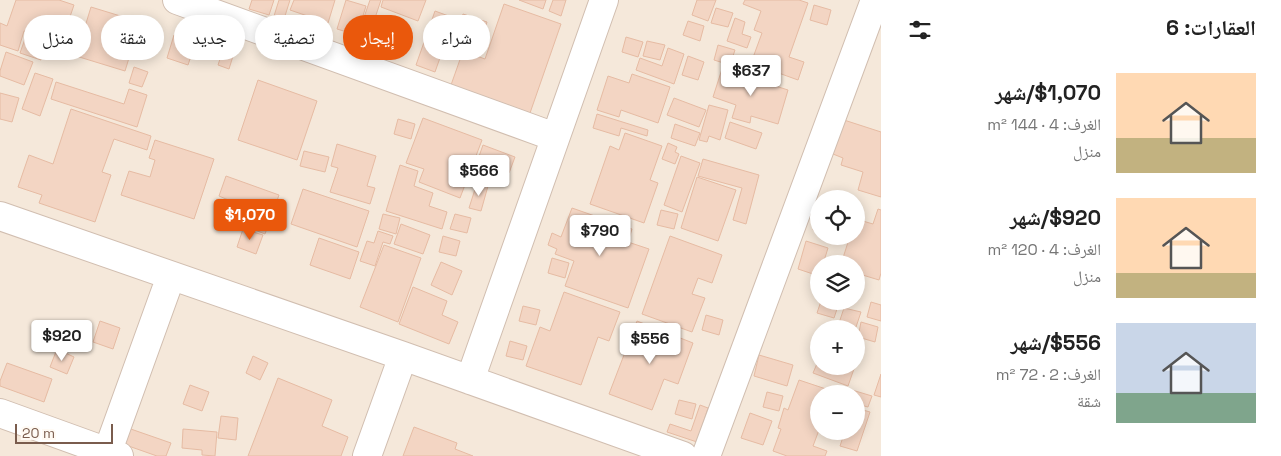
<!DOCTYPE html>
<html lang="ar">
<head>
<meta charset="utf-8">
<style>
  body { margin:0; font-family:"Space Grotesk","Noto Naskh Arabic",sans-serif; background:#f6f6f6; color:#222; direction:rtl; height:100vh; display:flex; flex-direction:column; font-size:19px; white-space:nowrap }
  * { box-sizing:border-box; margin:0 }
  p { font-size:16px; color:#767676 }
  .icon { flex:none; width:28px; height:28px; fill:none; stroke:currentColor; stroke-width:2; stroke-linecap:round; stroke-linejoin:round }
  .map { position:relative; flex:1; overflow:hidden; direction:ltr }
  .sheet { display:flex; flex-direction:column; background:#fff; width:400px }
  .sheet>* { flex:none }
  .hud { position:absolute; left:15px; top:15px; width:475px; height:45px; direction:rtl; display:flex; gap:10px }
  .fabs { position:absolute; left:810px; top:190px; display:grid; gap:10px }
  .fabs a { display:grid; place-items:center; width:55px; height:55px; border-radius:50%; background:#fff; box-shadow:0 2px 12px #0003; font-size:25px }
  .scale { position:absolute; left:15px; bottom:12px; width:98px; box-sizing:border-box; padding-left:5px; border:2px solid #7a5c4d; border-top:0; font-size:14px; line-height:18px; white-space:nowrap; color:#7a5c4d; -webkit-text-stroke:4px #fffaf3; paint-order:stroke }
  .price { position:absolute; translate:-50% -42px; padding:0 11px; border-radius:5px; background:#fff; color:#222; font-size:16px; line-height:32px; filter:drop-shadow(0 1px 2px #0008) }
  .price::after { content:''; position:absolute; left:50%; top:30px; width:15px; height:11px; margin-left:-8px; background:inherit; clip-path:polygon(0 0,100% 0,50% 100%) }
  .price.active { background:#ea580c; color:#fff }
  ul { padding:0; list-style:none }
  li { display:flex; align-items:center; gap:15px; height:125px; padding:0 25px }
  li span { display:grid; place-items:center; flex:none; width:140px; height:100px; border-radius:0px; color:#555 }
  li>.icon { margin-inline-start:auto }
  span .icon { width:60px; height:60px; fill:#fffc; stroke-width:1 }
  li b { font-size:21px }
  h2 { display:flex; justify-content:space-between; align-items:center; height:60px; padding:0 25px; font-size:21px }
  .chip { padding:0 18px; border-radius:22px; background:#fff; box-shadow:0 2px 12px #0003; font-size:18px; line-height:45px }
  .chip.active { background:#ea580c; color:#fff }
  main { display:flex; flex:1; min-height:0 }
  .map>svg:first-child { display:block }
</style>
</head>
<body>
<main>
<section class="sheet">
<h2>العقارات: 6<svg class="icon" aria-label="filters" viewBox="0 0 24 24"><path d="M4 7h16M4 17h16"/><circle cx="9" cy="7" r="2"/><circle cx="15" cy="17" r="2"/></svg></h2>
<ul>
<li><span style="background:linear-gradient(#ffd9b3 65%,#c2b280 0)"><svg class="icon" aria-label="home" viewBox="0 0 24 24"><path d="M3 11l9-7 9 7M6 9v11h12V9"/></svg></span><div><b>$1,070/شهر</b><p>الغرف: 4 · 144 m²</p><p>منزل</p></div></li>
<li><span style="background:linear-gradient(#ffd9b3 75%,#c2b280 0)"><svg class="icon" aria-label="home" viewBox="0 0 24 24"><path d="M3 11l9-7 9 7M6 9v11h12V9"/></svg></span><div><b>$920/شهر</b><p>الغرف: 4 · 120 m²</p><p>منزل</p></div></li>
<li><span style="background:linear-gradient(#c9d6e8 70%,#7fa58c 0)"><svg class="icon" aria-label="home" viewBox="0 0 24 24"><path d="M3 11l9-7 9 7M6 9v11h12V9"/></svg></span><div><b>$556/شهر</b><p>الغرف: 2 · 72 m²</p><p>شقة</p></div></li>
</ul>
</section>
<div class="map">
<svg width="881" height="456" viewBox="0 0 881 456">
  <rect width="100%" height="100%" fill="#fdf6ec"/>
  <path fill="#f5e8da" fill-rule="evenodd" d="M 0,0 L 881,0 L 881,456 L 0,456 ZM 819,199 L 856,199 L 856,236 L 819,236 ZM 819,264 L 856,264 L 856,301 L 819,301 ZM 819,329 L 856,329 L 856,366 L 819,366 ZM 819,394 L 856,394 L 856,431 L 819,431 Z"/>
  <path fill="#f3d5c3" stroke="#e6bba3" d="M 16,0 L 59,0 L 74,5 L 61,43 L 24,31 L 18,51 L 0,45 L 0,23 L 7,26 Z
    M 252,0 L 274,0 L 269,15 L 249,9 Z
    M 279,0 L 290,0 L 284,19 L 274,16 Z
    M 294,0 L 335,0 L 328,23 L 290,10 Z
    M 346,0 L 366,6 L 357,35 L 337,29 Z
    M 370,0 L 381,0 L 374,21 L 391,27 L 381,55 L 354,46 Z
    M 383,0 L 426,0 L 418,21 L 381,7 Z
    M 519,0 L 546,0 L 543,9 Z
    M 553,0 L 566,0 L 561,16 L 549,11 Z
    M 697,0 L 716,0 L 708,21 L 692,15 Z
    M 745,0 L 799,0 L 808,3 L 789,57 L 804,62 L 798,80 L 751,63 L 762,33 L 754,30 L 761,11 L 743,4 Z
    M 504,4 L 561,24 L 530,113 L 451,85 L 463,51 L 485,59 Z
    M 814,5 L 831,10 L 827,25 L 810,20 Z
    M 91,7 L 140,22 L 125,71 L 76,56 Z
    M 716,8 L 733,13 L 728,27 L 711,23 Z
    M 435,11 L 454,18 L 435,72 L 416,65 Z
    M 463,14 L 487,22 L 478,51 L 454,43 Z
    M 735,18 L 745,22 L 742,34 L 751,37 L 747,48 L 727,41 Z
    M 688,21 L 704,26 L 700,41 L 683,35 Z
    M 174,35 L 196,41 L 188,65 L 167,58 Z
    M 26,36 L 46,43 L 41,60 L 20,53 Z
    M 626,37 L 643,42 L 638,57 L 622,52 Z
    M 647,41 L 665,45 L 660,60 L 643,56 Z
    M 718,45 L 735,50 L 730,65 L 714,60 Z
    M 668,48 L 684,54 L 674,84 L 636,70 L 640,58 L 662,66 Z
    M 6,52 L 33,62 L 24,85 L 0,76 L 0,71 Z
    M 222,53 L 233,56 L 229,69 L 218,65 Z
    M 688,56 L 704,62 L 698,80 L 682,75 Z
    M 134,67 L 148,72 L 142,87 L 129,83 Z
    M 722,69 L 788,90 L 778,124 L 751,116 L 750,123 L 732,118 L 736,105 L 713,97 Z
    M 35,73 L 53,79 L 40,116 L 22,109 Z
    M 632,74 L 670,87 L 658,123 L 621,110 L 619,117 L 597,110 L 608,76 L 629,83 Z
    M 258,80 L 317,101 L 297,160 L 238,140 Z
    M 56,82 L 124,104 L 129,89 L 147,95 L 137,127 L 51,99 Z
    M 0,93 L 19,98 L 12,122 L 0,119 Z
    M 674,98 L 706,110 L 699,127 L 667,115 Z
    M 709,105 L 728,110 L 720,140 L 709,136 L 707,142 L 699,140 Z
    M 71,109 L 151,136 L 147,150 L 114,139 L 102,172 L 111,175 L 95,222 L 39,203 L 42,195 L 18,187 L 29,155 L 53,164 Z
    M 597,114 L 648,130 L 647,136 L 621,128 L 619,136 L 593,128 Z
    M 423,118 L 482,140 L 460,198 L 419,182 L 424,169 L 406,163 Z
    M 398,119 L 415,124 L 411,139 L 394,134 Z
    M 844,120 L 881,132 L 881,197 L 858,190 L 863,172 L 841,165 L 843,158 L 833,154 Z
    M 730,122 L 762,133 L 756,149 L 725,138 Z
    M 675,124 L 700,133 L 695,146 L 671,138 Z
    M 625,133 L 662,146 L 650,180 L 658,183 L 644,223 L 590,204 L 610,146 L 619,150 Z
    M 155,140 L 214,159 L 194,219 L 121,195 L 129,171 L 150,177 L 155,160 L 149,158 Z
    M 668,143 L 677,147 L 675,152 L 679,154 L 675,164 L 662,159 Z
    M 337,144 L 376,156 L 367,186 L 375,188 L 370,204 L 330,192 L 338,168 L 331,166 Z
    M 483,145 L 515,157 L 509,173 L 477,162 Z
    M 304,151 L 329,157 L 325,172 L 300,166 Z
    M 681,156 L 700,163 L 682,212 L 664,205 Z
    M 703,159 L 759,175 L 746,224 L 733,220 L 742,188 L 698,176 Z
    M 400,165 L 418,171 L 414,186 L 433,193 L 429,206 L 447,212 L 442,229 L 386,211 Z
    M 226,176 L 279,195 L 265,234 L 227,219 L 233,202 L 219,196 Z
    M 697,177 L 736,190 L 718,241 L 681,228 Z
    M 477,183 L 488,186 L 481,211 L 469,208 Z
    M 303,189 L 369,211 L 357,247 L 291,224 Z
    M 572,208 L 632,229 L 628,242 L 649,249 L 628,308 L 565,286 L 574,261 L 555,254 L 557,249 L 548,245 L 552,233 L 561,237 Z
    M 819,209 L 819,231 L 813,230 Z
    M 878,209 L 881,210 L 881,273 L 879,280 L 856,273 L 856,264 L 841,264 L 850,236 L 856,236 L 856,219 L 873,224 Z
    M 661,210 L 678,214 L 674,229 L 657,225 Z
    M 383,214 L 400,218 L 396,234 L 379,229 Z
    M 455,214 L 471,218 L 467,233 L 450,229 Z
    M 401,224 L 430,235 L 423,254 L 394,244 Z
    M 243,229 L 263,235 L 256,254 L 237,247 Z
    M 378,231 L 393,236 L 390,244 L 383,242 L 375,266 L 360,261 L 367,241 L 374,243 Z
    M 443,236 L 460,241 L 456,256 L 439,252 Z
    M 670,236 L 722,255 L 712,283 L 698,278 L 692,294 L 705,298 L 692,332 L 642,314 Z
    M 319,238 L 359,252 L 350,279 L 310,265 Z
    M 806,241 L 828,248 L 823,264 L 819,264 L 819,276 L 798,269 Z
    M 384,245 L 421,258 L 398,322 L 360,307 Z
    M 552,258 L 569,263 L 565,278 L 548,273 Z
    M 441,262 L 462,271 L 452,295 L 431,285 Z
    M 413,287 L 447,301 L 442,315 L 458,322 L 449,344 L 399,324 Z
    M 564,292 L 620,312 L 609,341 L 598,337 L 581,385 L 526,366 L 540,327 L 550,331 Z
    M 821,301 L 839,303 L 834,318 L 817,313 Z
    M 871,302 L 881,305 L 881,321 L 867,317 Z
    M 523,306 L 540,310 L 536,325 L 519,321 Z
    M 844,308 L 861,312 L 856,327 L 839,323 Z
    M 706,315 L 723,320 L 719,335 L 702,330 Z
    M 100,321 L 120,328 L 113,349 L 93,342 Z
    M 637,321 L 693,343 L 678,384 L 664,379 L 652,410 L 609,394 Z
    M 861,322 L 878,327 L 875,342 L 858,337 Z
    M 510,341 L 527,346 L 523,360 L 506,356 Z
    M 57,349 L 74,357 L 67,374 L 50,367 Z
    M 759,355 L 793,365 L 787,386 L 754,376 Z
    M 253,356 L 268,363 L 260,380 L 246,373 Z
    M 819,359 L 819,366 L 855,366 L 848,386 L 813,373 Z
    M 7,363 L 52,379 L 44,402 L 0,386 L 0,381 Z
    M 881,374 L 881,397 L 874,395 Z
    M 278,378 L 332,400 L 322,426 L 348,437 L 341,456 L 248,456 Z
    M 799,380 L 832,391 L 831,394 L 819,394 L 819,430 L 813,446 L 827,451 L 825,456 L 787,456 L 773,451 L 781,429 L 778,428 L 784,408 L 788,410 Z
    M 190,385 L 209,392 L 202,411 L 183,404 Z
    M 842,387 L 872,396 L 868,407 L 856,404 L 856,394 L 840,394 Z
    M 767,392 L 783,396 L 779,411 L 763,407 Z
    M 679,400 L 696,404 L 692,419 L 675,414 Z
    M 700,405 L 708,408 L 697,442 L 667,432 L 670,424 L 691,431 Z
    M 856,408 L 870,412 L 857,451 L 840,446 L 845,431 L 856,431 Z
    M 750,413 L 772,421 L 763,445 L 741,438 Z
    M 221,416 L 238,418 L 236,440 L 218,438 Z
    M 125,427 L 171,443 L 166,456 L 157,456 L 120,443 Z
    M 414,427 L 457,443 L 455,449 L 473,456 L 403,456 Z
    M 183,429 L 217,432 L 215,456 L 202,455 L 202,450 L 182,448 Z"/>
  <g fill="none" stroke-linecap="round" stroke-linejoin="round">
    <g stroke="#d1beb0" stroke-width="30">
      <path id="street" d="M 177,0 L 555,137
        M 0,216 L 403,356 L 683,456
        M 470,380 L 604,0
        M 0,413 L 119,456
        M 106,456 L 171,276
        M 367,456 L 403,356
        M 706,456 L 875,0"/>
    </g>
    <use href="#street" stroke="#fff" stroke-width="28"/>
  </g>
</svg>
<div class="fabs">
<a><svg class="icon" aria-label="locate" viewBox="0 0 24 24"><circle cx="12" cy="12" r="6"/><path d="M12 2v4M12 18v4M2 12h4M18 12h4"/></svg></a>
<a><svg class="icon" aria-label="layers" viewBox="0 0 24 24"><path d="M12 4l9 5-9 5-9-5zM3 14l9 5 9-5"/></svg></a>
<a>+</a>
<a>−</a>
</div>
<div class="scale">20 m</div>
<b class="price" style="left:751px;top:97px">$637</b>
<b class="price" style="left:479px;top:197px">$566</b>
<b class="price active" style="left:250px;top:241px">$1,070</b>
<b class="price" style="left:600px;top:257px">$790</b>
<b class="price" style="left:62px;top:362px">$920</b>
<b class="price" style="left:650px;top:365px">$556</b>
<div class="hud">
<a class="chip">شراء</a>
<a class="chip active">إيجار</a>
<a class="chip">تصفية</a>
<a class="chip">جديد</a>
<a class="chip">شقة</a>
<a class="chip">منزل</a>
</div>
</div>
</main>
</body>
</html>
